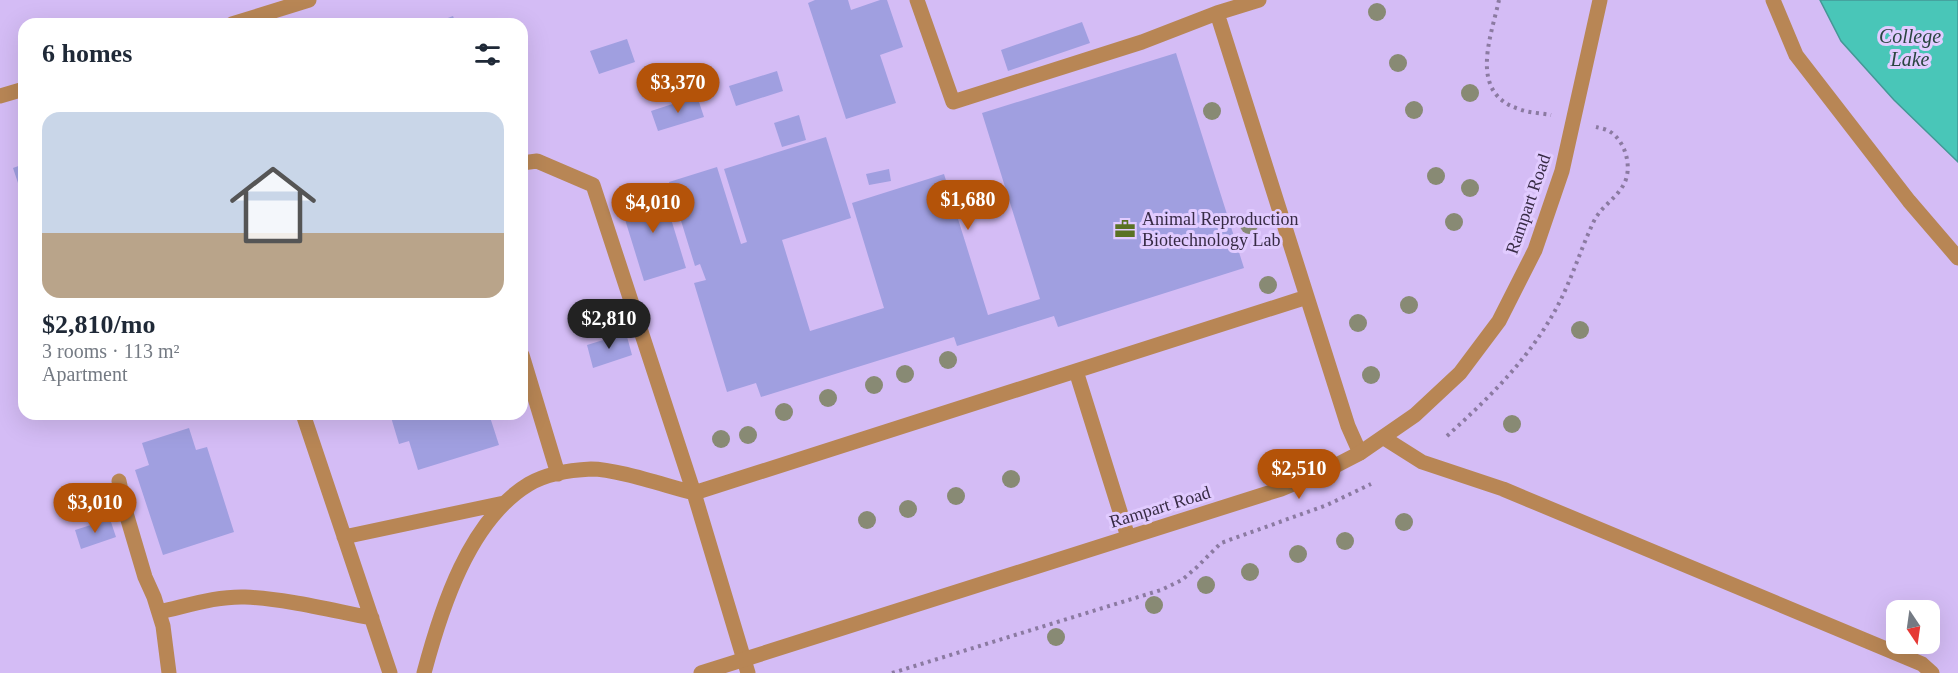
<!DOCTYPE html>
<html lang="en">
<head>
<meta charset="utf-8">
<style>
  body { margin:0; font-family:Georgia,serif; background:#f2f2f3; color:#1f2937; height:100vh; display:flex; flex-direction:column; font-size:22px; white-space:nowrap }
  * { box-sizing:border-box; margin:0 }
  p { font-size:20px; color:#747a83 }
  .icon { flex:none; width:33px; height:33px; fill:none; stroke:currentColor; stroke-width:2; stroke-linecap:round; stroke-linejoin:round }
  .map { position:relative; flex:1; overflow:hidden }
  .details { position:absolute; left:18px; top:18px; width:510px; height:402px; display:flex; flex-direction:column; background:#fff; border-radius:18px; box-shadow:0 6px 24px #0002 }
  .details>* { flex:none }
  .needle { width:39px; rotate:167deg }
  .controls { position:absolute; left:1886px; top:600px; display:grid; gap:12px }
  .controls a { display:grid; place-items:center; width:54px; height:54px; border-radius:12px; background:#fff; box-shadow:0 6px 24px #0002; font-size:30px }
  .price { position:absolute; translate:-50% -51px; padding:0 14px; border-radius:21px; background:#b45309; color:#fff; font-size:20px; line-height:39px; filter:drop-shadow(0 2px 3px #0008) }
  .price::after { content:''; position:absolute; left:50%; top:36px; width:18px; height:14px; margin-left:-9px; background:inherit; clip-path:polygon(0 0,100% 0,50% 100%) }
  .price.active { background:#222; color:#fff }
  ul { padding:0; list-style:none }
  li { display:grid; align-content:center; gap:12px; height:318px; padding:0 24px }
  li+li { border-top:2px solid #e0e1e3 }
  li span { display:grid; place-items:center; height:186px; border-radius:18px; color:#555 }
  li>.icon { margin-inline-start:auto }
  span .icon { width:108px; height:108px; fill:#fffc; stroke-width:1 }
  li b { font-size:26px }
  h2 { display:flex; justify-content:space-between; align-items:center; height:72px; padding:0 24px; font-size:26px }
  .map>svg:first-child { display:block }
</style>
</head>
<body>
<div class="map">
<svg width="1958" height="673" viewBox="0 0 1958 673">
  <rect width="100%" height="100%" fill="#e1cbff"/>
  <path fill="#d4bcf5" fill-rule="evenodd" d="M 0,0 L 1820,0 L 1841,41 L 1894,100 L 1958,162 L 1958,673 L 0,673 ZM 24,24 L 522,24 L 522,414 L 24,414 ZM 1896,610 L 1929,610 L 1929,644 L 1896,644 Z"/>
  <path fill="#49c6b8" stroke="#449896" stroke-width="1.5" d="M 1820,0 L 1958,0 L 1958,162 L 1894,100 L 1841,41 Z"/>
  <path fill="#a09fe0" d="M 815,0 L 848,0 L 851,10 L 880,0 L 887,0 L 903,47 L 880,55 L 896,103 L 846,119 L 808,3 Z
    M 453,16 L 456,24 L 432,24 Z
    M 1082,22 L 1090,43 L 1008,71 L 1001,50 Z
    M 627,39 L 635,62 L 599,74 L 590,51 Z
    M 1176,53 L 1244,268 L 1058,327 L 1054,316 L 957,346 L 954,337 L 761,397 L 756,383 L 727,392 L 694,283 L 706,280 L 700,264 L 695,266 L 669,182 L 717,167 L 741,244 L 747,242 L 724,169 L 826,137 L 851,218 L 782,240 L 810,331 L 884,308 L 852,203 L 944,174 L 988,315 L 1040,299 L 982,113 Z
    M 777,71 L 783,91 L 736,106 L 729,86 Z
    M 697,96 L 704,117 L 658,131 L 651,111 Z
    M 799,115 L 806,140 L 782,147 L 774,123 Z
    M 24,164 L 24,181 L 18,183 L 13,168 Z
    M 889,169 L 891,181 L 869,185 L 866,174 Z
    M 661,186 L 686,268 L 644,281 L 619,200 Z
    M 626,333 L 632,355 L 593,368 L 587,345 Z
    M 390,414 L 489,414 L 499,445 L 418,470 L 409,441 L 399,444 Z
    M 189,428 L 196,450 L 207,447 L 234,532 L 163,555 L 135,470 L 149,465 L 142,443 Z
    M 110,519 L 116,537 L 81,549 L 75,530 Z"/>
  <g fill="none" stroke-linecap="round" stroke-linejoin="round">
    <path stroke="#8b7aa1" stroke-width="4" stroke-dasharray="3 4.5" stroke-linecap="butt" d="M 1499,0 C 1491,37 1468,93 1519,109 C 1529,113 1541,113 1551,115
      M 1447,436 C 1490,397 1529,359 1557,307 C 1571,281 1580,251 1593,223 C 1600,207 1616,199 1624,184 C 1633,167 1625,140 1609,131 C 1605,129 1600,128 1596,127
      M 892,673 L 1161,590 L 1182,580 L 1197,567 L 1221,543 L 1327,505 L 1371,484"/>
    <path stroke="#b88655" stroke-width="15" d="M 917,0 L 953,102 L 1142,42 L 1217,13
      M 1259,0 L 1217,13 L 1348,426 L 1360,453
      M 1773,0 L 1796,55 L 1909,201 L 1958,258
      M 232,24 L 309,0
      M 0,96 L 24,89
      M 522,163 L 537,161 L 593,185 L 694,493
      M 522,355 L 558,474
      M 1076,371 L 1128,537
      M 303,414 L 390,673
      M 1384,438 L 1422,462 L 1503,489 L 1922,664 L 1932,673
      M 119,481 L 126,513 L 145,577 L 154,597 L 163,626 L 169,673
      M 344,537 L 504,503
      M 159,612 C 187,606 216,596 245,597 C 287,599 330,610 372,618
      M 424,673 C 441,609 469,520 529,484 C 546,474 571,470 591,469 C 617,469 666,486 694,493
      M 748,673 L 694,493 L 1307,297"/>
    <path stroke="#b88655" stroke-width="15" d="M 701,673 L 1281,489 L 1331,468 L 1360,453 L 1415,415 L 1460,373 L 1499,321 L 1535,250 L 1562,171 L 1600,0"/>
  </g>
  <g fill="#888a74">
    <circle cx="1377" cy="12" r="9"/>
    <circle cx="1398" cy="63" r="9"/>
    <circle cx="1470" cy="93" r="9"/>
    <circle cx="1414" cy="110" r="9"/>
    <circle cx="1212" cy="111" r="9"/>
    <circle cx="1436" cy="176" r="9"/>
    <circle cx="1470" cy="188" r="9"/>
    <circle cx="1454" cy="222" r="9"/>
    <circle cx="1249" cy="225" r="9"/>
    <circle cx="1268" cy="285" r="9"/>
    <circle cx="1409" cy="305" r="9"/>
    <circle cx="1358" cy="323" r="9"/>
    <circle cx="1580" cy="330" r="9"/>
    <circle cx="948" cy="360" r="9"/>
    <circle cx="905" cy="374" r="9"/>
    <circle cx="1371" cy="375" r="9"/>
    <circle cx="874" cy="385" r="9"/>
    <circle cx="828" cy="398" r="9"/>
    <circle cx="784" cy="412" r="9"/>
    <circle cx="1512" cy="424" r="9"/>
    <circle cx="748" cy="435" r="9"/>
    <circle cx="721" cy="439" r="9"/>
    <circle cx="1011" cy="479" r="9"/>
    <circle cx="956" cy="496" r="9"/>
    <circle cx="908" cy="509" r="9"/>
    <circle cx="867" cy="520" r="9"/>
    <circle cx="1404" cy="522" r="9"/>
    <circle cx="1345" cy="541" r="9"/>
    <circle cx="1298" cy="554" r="9"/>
    <circle cx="1250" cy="572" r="9"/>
    <circle cx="1206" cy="585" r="9"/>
    <circle cx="1154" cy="605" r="9"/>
    <circle cx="1056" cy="637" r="9"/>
  </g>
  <defs>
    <g id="office-bare" transform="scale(1.62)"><path d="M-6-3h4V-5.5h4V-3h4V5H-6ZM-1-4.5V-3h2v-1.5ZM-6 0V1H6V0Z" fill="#5a7223" stroke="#e1cbff" stroke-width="2.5" paint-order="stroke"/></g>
  </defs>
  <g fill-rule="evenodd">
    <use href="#office-bare" x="1125" y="229"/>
  </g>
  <g text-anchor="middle" stroke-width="6" stroke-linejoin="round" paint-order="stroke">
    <g font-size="18" fill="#372b45" stroke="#e1cbff">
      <text transform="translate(1528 204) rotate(-71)" y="6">Rampart Road</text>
      <text transform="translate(1160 507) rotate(-17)" y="6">Rampart Road</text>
    </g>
    <g font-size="18" fill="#372b45" stroke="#e1cbff" text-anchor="start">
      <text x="1142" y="225">Animal Reproduction<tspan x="1142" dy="21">Biotechnology Lab</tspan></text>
    </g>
    <g font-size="20" font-style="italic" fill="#2a4541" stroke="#e1cbff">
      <text x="1910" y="43">College<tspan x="1910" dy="23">Lake</tspan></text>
    </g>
  </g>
</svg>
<div class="controls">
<a><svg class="needle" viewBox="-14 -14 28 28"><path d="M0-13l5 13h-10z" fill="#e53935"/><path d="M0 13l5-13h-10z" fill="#747a83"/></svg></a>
</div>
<b class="price" style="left:678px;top:114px">$3,370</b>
<b class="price" style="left:968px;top:231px">$1,680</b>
<b class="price" style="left:653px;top:234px">$4,010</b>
<b class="price active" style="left:609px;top:350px">$2,810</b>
<b class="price" style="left:1299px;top:500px">$2,510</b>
<b class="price" style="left:95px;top:534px">$3,010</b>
<section class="details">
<h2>6 homes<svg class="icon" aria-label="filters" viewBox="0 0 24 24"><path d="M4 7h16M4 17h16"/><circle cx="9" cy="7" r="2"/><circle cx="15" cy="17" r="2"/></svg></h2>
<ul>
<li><span style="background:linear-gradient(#c9d6e8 65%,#b9a48a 0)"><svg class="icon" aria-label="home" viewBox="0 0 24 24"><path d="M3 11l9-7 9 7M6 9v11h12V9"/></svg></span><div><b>$2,810/mo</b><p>3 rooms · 113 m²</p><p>Apartment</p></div></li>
</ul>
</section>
</div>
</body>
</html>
